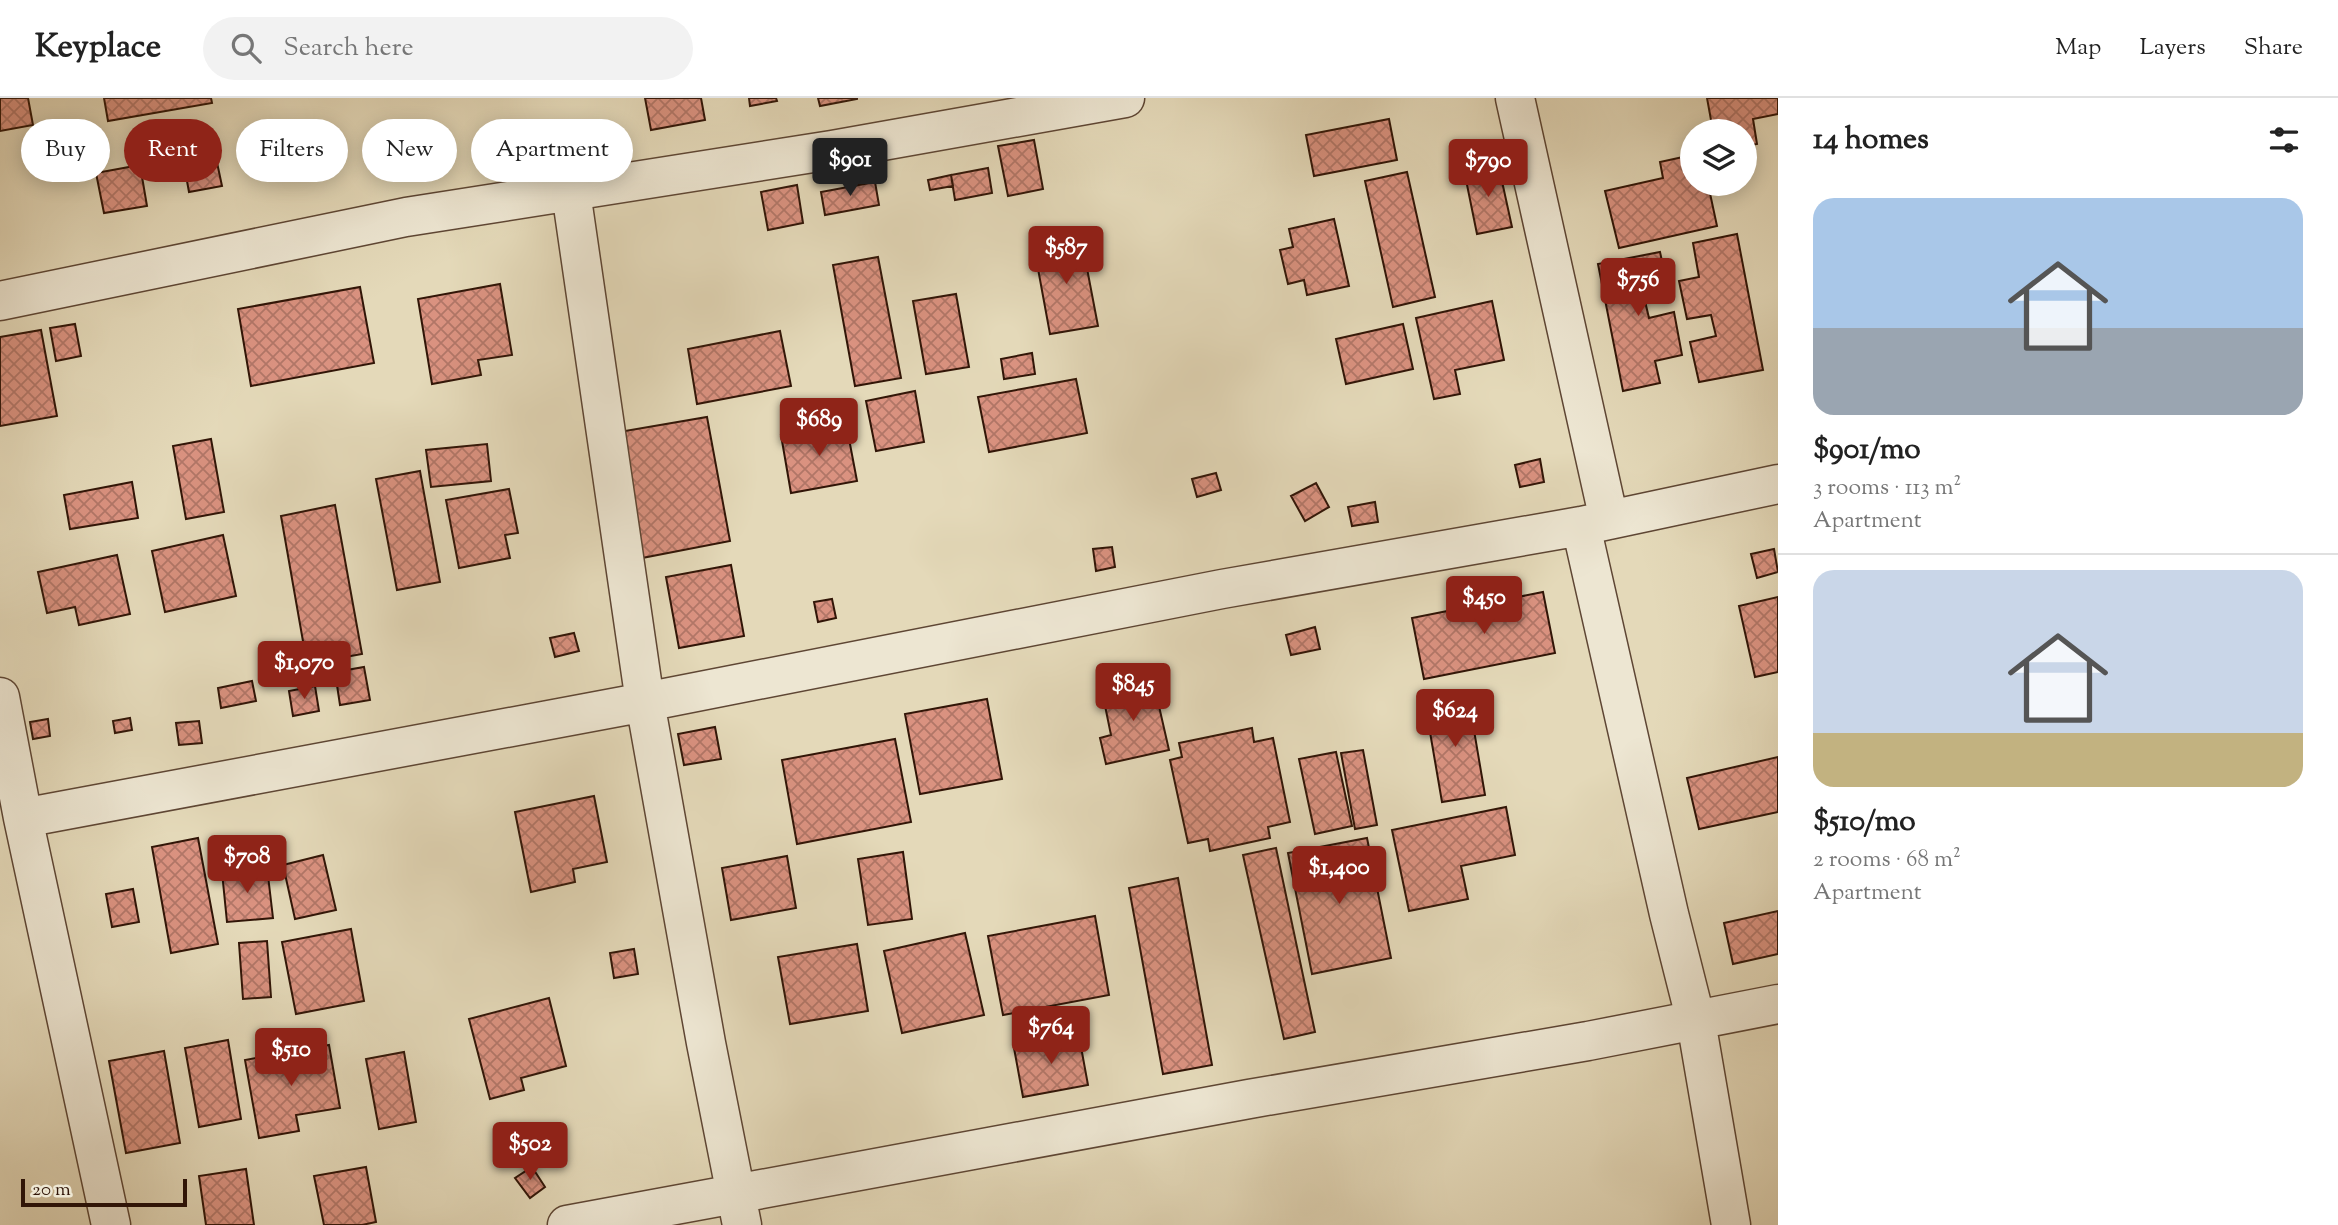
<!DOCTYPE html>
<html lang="en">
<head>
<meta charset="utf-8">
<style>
  body { margin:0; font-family:"Sorts Mill Goudy",serif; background:#f2f2f2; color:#222; height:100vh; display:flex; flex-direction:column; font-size:26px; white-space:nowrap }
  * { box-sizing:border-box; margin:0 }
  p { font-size:23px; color:#767676 }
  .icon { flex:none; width:38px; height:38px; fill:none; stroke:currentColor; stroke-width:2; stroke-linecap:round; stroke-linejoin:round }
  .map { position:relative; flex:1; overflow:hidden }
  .side { display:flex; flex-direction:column; background:#fff; width:560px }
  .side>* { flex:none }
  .banner { position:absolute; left:21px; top:21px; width:665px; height:63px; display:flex; gap:14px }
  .fabs { position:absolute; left:1680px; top:21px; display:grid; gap:14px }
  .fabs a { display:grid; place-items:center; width:77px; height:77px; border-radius:50%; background:#fff; box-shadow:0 4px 18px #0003; font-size:35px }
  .scale { position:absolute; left:21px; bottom:18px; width:166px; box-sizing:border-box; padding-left:7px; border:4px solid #311507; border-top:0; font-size:19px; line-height:24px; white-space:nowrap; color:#311507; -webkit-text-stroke:5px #ede6d2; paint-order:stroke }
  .price { position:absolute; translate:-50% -60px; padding:0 16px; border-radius:7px; background:#8f2418; color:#fff; font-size:23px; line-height:46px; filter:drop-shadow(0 2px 4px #0008) }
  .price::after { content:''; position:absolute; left:50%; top:42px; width:21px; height:16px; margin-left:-10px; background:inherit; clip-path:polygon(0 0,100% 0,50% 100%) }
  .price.selected { background:#222; color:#fff }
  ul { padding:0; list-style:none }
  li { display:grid; align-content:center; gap:14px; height:371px; padding:0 35px }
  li+li { border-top:2px solid #e0e0e0 }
  li span { display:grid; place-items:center; height:217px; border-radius:21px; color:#555 }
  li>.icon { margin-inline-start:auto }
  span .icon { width:126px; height:126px; fill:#fffc; stroke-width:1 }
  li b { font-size:30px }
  h2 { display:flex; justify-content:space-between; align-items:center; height:84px; padding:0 35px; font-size:30px }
  .pill { padding:0 24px; border-radius:32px; background:#fff; box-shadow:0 4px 18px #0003; font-size:24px; line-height:63px }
  .pill.selected { background:#8f2418; color:#fff }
  header { display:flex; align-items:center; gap:42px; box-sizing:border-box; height:98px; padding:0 35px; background:#fff; border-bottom:2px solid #e0e0e0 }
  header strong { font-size:33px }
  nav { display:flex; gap:38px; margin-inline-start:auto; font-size:24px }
  .search { width:490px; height:63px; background:#f2f2f2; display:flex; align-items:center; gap:18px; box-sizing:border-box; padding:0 24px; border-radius:38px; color:#767676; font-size:26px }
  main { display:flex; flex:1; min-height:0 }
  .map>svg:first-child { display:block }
</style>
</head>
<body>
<header>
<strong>Keyplace</strong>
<div class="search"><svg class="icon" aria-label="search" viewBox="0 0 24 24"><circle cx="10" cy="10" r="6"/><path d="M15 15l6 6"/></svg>Search here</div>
<nav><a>Map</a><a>Layers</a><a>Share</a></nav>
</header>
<main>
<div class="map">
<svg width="1778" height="1127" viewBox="0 0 1778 1127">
  <defs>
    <pattern id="building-cross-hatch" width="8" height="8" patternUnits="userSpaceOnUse" patternTransform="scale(1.75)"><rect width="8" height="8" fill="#da9280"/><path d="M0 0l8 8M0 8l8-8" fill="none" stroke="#b17667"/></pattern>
  </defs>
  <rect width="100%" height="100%" fill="#e4d9b9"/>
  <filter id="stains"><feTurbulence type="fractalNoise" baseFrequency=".00286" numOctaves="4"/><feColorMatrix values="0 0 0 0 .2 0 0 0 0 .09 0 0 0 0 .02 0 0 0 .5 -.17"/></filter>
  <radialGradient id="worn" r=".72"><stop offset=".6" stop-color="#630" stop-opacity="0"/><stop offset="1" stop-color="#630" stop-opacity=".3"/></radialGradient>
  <path fill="url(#building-cross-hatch)" stroke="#311507" stroke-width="2" d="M 0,0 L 28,0 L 33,27 L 0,33 Z
    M 104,0 L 211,0 L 212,5 L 108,23 Z
    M 645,0 L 701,0 L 705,22 L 651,32 Z
    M 749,0 L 776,0 L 777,3 L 750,8 Z
    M 818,0 L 857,0 L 857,1 L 820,8 Z
    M 1707,0 L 1778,0 L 1778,16 L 1753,21 L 1757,46 L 1745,48 L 1745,33 L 1713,33 Z
    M 1389,21 L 1397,62 L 1314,78 L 1306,37 Z
    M 1034,42 L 1043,91 L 1008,98 L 998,48 Z
    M 215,55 L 222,88 L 189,94 L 183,61 Z
    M 1692,57 L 1692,86 L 1708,86 L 1717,128 L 1619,150 L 1605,93 L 1663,80 L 1660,64 Z
    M 1498,65 L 1512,129 L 1477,136 L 1464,72 Z
    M 140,67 L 147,108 L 104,115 L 96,75 Z
    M 988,70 L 992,95 L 955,102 L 951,77 Z
    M 1407,74 L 1435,199 L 1393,209 L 1365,83 Z
    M 951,77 L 953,88 L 930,92 L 928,82 Z
    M 875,84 L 879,107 L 825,117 L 821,94 Z
    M 797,87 L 803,125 L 768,132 L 761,94 Z
    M 1334,121 L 1349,188 L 1307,197 L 1304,182 L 1288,186 L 1280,152 L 1293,149 L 1289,131 Z
    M 1737,136 L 1763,272 L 1699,284 L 1690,244 L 1716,238 L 1711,217 L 1687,221 L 1679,183 L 1699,179 L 1693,145 Z
    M 1081,139 L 1098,228 L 1050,236 L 1034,149 Z
    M 1660,154 L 1669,195 L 1644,199 L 1649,220 L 1674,214 L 1682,257 L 1655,263 L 1660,285 L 1623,293 L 1598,166 Z
    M 878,159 L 901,280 L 855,288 L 833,167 Z
    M 500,186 L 512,257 L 478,262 L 481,277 L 432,286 L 418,201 Z
    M 360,189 L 374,265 L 251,288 L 238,211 Z
    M 956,196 L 969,269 L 926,276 L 913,203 Z
    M 1492,203 L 1504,262 L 1455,272 L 1460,296 L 1434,301 L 1416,220 Z
    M 75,226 L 81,258 L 56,263 L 50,230 Z
    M 1403,226 L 1413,271 L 1346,286 L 1336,241 Z
    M 41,232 L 57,318 L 0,328 L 0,239 Z
    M 780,233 L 791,288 L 697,306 L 688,251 Z
    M 1032,255 L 1035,276 L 1004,281 L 1001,261 Z
    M 1076,281 L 1087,335 L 989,354 L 978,299 Z
    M 915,293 L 924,344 L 876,353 L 866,303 Z
    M 707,319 L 730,443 L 642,460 L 619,334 Z
    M 846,325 L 857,383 L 791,395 L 781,337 Z
    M 211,341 L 224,414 L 186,421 L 173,348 Z
    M 487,346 L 491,383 L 431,389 L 426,352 Z
    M 1540,361 L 1544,384 L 1520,389 L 1515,367 Z
    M 420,373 L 440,484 L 397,492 L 376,381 Z
    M 1216,375 L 1221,392 L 1197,399 L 1192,381 Z
    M 132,384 L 138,420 L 70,431 L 64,397 Z
    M 1316,385 L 1329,409 L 1305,423 L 1291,398 Z
    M 509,391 L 518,435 L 505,437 L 510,460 L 459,470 L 446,402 Z
    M 1375,404 L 1378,424 L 1352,428 L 1348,409 Z
    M 335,407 L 362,556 L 307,566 L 281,418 Z
    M 223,437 L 236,498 L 165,514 L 152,453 Z
    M 1112,449 L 1115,469 L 1096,473 L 1093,451 Z
    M 1774,451 L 1778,474 L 1757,480 L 1751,456 Z
    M 117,457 L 130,516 L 79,527 L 75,509 L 47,515 L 38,474 Z
    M 731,467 L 744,538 L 679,550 L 666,479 Z
    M 1543,494 L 1555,555 L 1424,581 L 1412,520 Z
    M 1778,499 L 1778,574 L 1755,579 L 1739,508 Z
    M 832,501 L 836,520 L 818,524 L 814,504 Z
    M 1315,529 L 1320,551 L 1291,557 L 1286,537 Z
    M 574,535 L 579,553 L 555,559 L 550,540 Z
    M 364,569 L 370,602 L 340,607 L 335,574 Z
    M 1153,582 L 1169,652 L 1106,666 L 1100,640 L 1111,637 L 1102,593 Z
    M 252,583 L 256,603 L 221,610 L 218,590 Z
    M 315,588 L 319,613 L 293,618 L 289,593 Z
    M 1468,597 L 1485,697 L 1442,704 L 1425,605 Z
    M 987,601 L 1002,681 L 920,696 L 905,616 Z
    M 130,620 L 132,632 L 115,635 L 113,623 Z
    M 48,621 L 50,638 L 33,641 L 30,624 Z
    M 199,623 L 202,645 L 179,647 L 176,625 Z
    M 715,629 L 721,661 L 684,667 L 678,636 Z
    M 1252,630 L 1254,644 L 1273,640 L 1290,724 L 1268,729 L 1270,740 L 1210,753 L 1208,741 L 1188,745 L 1170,662 L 1182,659 L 1179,645 Z
    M 895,641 L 911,724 L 797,746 L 782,662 Z
    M 1363,652 L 1377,727 L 1355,731 L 1341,655 Z
    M 1336,654 L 1352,728 L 1315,736 L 1299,661 Z
    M 1778,659 L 1778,714 L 1699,731 L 1687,680 Z
    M 594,698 L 607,764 L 573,771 L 575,784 L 531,794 L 515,714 Z
    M 1506,709 L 1515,757 L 1461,768 L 1468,801 L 1409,813 L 1392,732 Z
    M 198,740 L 218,846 L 171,855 L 152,749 Z
    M 1367,740 L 1391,860 L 1312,876 L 1288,755 Z
    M 1276,750 L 1315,934 L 1284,941 L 1243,757 Z
    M 903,754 L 912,821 L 868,827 L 858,761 Z
    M 323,757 L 336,812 L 295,821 L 283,767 Z
    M 787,758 L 796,810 L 731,822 L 722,770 Z
    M 267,769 L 273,820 L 227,824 L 222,774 Z
    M 1178,780 L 1212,967 L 1163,976 L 1129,790 Z
    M 133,791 L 139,824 L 112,829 L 106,796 Z
    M 1778,813 L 1778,856 L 1733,866 L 1724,825 Z
    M 1095,818 L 1109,897 L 1003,917 L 988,838 Z
    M 351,831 L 364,903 L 296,916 L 282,844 Z
    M 965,835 L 984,917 L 902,935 L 884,853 Z
    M 267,843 L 271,899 L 243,901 L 239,845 Z
    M 857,846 L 868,913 L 790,926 L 778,859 Z
    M 634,851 L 638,876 L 614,880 L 610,855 Z
    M 549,900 L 566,968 L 521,980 L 524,992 L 490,1001 L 469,921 Z
    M 1079,938 L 1088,987 L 1023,999 L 1014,950 Z
    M 228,942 L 241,1021 L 199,1029 L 185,950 Z
    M 329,947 L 340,1010 L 296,1017 L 299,1033 L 259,1040 L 245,962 Z
    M 164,953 L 180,1045 L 126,1055 L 109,963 Z
    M 404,954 L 416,1024 L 379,1031 L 366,961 Z
    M 366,1069 L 376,1124 L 362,1127 L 324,1127 L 314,1078 Z
    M 532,1069 L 545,1089 L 530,1100 L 515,1080 Z
    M 246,1071 L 254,1127 L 206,1127 L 199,1078 Z"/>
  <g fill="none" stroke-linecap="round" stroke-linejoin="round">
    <g stroke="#5e4634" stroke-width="41">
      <path id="minor" d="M 1515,0 L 1609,422
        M 571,94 L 645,604 L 706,945 L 742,1127
        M 0,203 L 406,119 L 832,52 L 1125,0
        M 1581,428 L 1669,816 L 1696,923 L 1731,1127
        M 0,599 L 23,720 L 111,1127
        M 23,720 L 645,604 L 1222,491 L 1581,428 L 1778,386
        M 567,1127 L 1249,1001 L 1588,943 L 1778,906"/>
    </g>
    <use href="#minor" stroke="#ede6d2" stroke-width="38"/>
  </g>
  <rect width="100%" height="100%" filter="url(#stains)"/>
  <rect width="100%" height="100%" fill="url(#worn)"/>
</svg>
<div class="fabs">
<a><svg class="icon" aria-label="layers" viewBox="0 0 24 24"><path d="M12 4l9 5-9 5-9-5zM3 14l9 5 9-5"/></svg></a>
</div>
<div class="scale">20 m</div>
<b class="price selected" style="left:850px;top:100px">$901</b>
<b class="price" style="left:1488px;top:101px">$790</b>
<b class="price" style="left:1066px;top:188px">$587</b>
<b class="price" style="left:1638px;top:220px">$756</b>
<b class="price" style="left:819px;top:360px">$689</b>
<b class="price" style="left:1484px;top:538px">$450</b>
<b class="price" style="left:304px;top:603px">$1,070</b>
<b class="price" style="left:1133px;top:625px">$845</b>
<b class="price" style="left:1455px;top:651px">$624</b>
<b class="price" style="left:247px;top:797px">$708</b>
<b class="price" style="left:1339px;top:808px">$1,400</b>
<b class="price" style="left:1051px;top:968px">$764</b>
<b class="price" style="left:291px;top:990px">$510</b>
<b class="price" style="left:530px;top:1084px">$502</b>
<div class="banner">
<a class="pill">Buy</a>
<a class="pill selected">Rent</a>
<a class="pill">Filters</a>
<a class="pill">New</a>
<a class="pill">Apartment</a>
</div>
</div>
<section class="side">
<h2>14 homes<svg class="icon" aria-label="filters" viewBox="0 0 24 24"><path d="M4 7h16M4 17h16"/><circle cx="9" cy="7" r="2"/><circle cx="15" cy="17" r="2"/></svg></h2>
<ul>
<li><span style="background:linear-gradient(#a9c7e8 60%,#9aa5b1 0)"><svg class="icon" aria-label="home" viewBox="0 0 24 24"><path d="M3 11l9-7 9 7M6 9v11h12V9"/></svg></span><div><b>$901/mo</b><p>3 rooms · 113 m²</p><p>Apartment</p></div></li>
<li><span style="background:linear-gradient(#c9d6e8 75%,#c2b280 0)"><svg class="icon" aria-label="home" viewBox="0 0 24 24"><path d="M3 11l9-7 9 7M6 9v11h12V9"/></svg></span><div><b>$510/mo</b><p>2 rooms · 68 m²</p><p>Apartment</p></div></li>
</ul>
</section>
</main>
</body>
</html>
